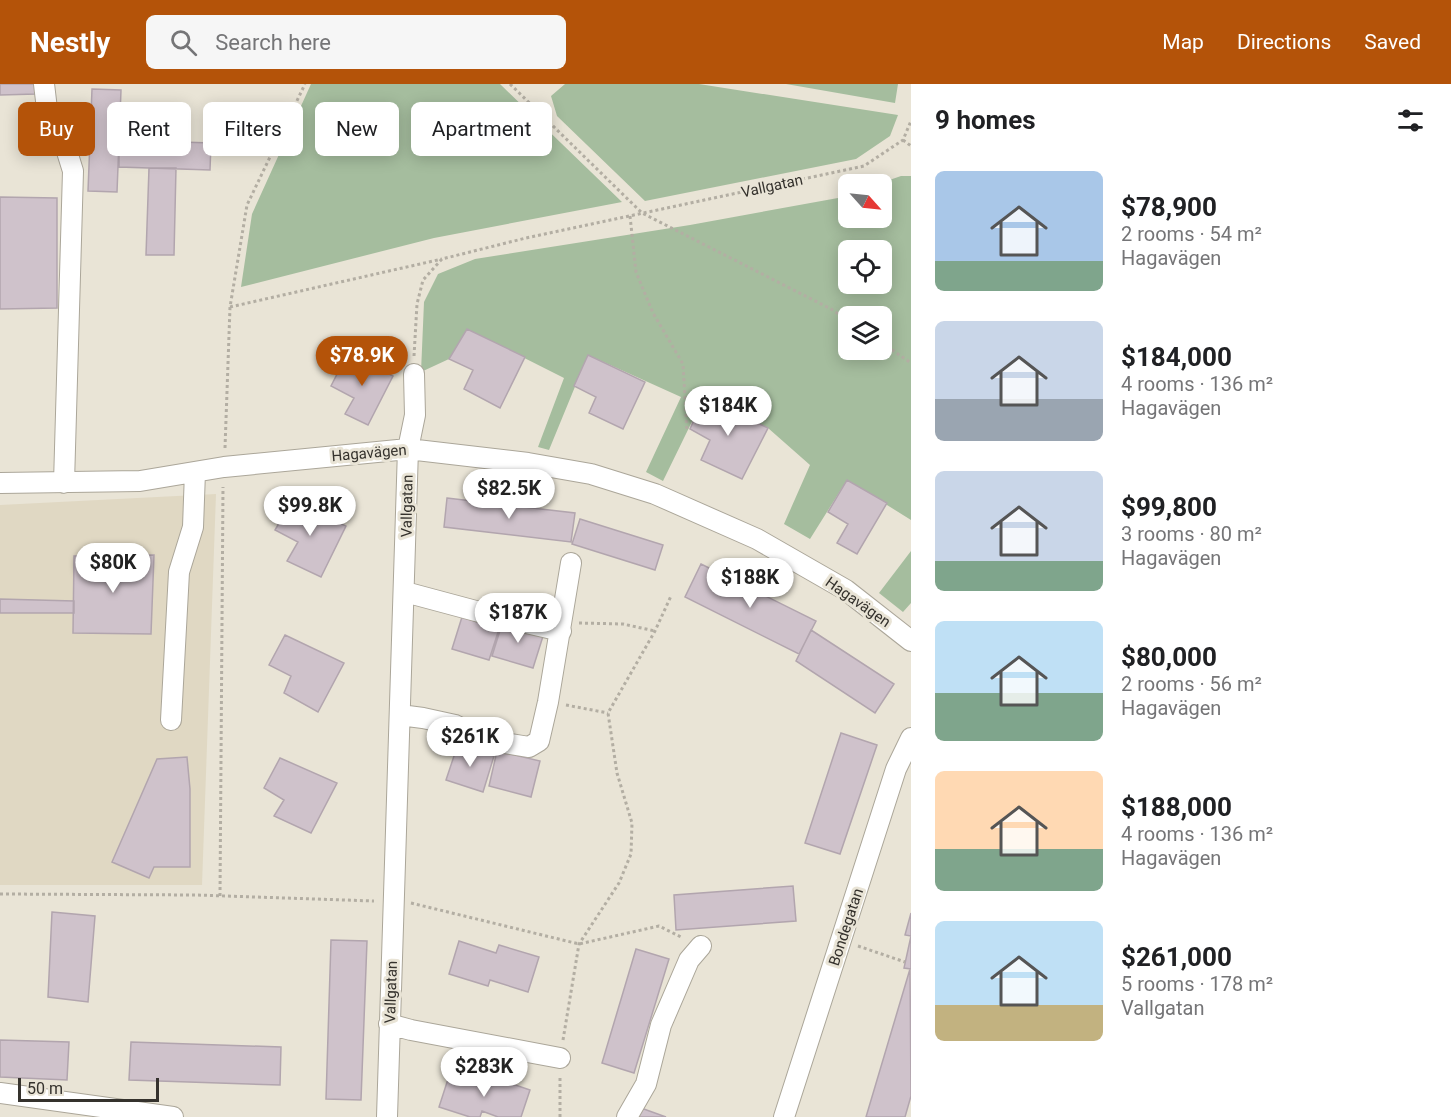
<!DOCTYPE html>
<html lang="en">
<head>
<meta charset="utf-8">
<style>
  body { margin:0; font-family:Roboto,sans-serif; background:#f6f6f6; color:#202124; height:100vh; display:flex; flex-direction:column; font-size:22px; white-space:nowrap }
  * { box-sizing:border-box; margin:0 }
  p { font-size:20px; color:#757577 }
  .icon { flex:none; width:33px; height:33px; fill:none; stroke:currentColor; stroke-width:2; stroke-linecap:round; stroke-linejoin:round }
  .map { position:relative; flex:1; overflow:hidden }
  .drawer { display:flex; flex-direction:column; background:#fff; width:540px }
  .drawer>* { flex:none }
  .banner { position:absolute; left:18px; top:18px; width:570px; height:54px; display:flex; gap:12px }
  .needle { width:39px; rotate:117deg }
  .fabs { position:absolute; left:838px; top:90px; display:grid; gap:12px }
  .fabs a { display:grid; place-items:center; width:54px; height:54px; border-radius:9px; background:#fff; box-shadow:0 3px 15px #0003; font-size:30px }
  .scale { position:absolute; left:18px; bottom:15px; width:141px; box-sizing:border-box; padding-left:6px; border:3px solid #35322d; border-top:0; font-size:16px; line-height:21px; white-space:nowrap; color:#35322d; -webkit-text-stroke:4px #e9e4d6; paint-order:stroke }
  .price { position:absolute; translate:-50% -51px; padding:0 14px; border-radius:21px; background:#fff; color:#222; font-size:20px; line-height:39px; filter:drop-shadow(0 2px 3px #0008) }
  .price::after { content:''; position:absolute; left:50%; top:36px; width:18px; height:14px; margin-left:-9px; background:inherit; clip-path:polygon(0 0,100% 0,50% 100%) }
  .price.on { background:#b45309; color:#fff }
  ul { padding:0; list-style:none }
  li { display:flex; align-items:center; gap:18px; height:150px; padding:0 24px }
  li span { display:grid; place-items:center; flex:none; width:168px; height:120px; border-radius:9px; color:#555 }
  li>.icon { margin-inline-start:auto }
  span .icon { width:72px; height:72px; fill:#fffc; stroke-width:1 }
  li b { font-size:26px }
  h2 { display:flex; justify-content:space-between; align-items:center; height:72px; padding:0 24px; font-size:26px }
  .chip { padding:0 21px; border-radius:9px; background:#fff; box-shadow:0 3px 15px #0003; font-size:21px; line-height:54px }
  .chip.on { background:#b45309; color:#fff }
  header { display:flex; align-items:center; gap:36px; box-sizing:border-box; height:84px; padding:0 30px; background:#b45309; color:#fff }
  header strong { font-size:28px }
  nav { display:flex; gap:33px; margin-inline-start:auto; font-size:21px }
  .search { width:420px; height:54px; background:#f6f6f6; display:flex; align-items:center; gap:15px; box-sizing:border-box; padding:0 21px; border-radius:9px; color:#757577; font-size:22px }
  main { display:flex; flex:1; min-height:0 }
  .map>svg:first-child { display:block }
</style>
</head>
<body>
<header>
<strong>Nestly</strong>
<div class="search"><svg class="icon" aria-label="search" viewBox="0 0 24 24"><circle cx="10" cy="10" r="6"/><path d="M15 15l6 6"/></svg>Search here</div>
<nav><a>Map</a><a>Directions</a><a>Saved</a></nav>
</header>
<main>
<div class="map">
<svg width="911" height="1033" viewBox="0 0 911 1033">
  <rect width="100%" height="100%" fill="#e9e4d6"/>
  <path fill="#e0d8c3" d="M 216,410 L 202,801 L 0,801 L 0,421 Z"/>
  <path fill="#a5bd9e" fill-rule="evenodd" d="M 311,0 L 500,0 L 622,118 L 434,154 L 241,203 L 252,130 Z
    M 565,0 L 699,0 L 898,31 L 890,52 L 856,75 L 645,117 L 557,32 L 551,12 Z
    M 786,0 L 898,0 L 895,19 Z
    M 901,92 L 911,92 L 911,436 L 847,396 L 810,455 L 784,440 L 810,381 L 768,344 L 704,313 L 663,397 L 646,388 L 681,313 L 588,271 L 549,366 L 538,363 L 564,294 L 467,245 L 449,275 L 421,288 L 424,218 L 438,190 L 475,175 L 690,141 L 849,112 L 849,134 L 882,134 L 882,100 L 878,100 ZM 849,166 L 882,166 L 882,200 L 849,200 ZM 849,232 L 882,232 L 882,266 L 849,266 Z
    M 911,467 L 911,519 L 903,528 L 879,509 Z"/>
  <path fill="#cfc2cb" stroke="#b2a5ae" stroke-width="1.5" d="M 0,0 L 36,0 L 36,10 L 0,11 Z
    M 92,5 L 121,6 L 117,108 L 88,107 Z
    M 119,56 L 211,59 L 210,86 L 119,83 Z
    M 149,84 L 176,84 L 174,171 L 146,171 Z
    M 0,113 L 57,114 L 57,224 L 0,225 Z
    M 467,245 L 525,273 L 500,324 L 464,305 L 473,286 L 449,275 Z
    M 348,269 L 393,292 L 368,341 L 345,330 L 354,314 L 331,302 Z
    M 588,271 L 645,298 L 623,345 L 589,329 L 596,313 L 574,302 Z
    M 704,313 L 768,344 L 742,395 L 701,376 L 710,356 L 690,345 Z
    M 847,396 L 887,419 L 857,470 L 837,459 L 848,440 L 828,428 Z
    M 447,414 L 575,429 L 571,458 L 444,443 Z
    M 292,417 L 346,442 L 321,493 L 287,477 L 298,458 L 275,446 Z
    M 580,435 L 663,461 L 655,486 L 572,460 Z
    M 154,471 L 151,550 L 73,549 L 74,472 Z
    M 701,480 L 816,537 L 799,570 L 685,513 Z
    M 0,515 L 74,517 L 74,529 L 0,529 Z
    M 462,533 L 499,545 L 489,576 L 452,565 Z
    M 503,537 L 544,549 L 533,584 L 492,572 Z
    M 811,546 L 894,600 L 875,629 L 796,577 Z
    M 285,551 L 344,579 L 318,628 L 284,609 L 291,592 L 269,581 Z
    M 841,649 L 877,661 L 840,770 L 805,759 Z
    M 458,660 L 494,672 L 483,708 L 446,696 Z
    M 497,667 L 540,677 L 531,713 L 489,702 Z
    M 187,673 L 190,705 L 190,783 L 154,783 L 149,794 L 112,778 L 157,675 Z
    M 280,674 L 337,699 L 311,749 L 274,732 L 284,716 L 264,704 Z
    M 793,802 L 796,837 L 676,846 L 674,811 Z
    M 52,828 L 95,832 L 88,918 L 48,913 Z
    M 911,829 L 911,852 L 905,851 Z
    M 911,852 L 911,885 L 904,884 Z
    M 331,856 L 367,857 L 361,1016 L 326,1015 Z
    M 459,857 L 496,869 L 499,861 L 539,873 L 528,908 L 490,896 L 488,902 L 449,890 Z
    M 636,865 L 669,875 L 634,989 L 602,979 Z
    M 910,885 L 911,1012 L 905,1033 L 866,1033 Z
    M 0,956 L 69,958 L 67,996 L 0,993 Z
    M 131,958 L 281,963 L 280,1001 L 129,996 Z
    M 450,989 L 486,1001 L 489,992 L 530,1006 L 521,1033 L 498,1033 L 482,1027 L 480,1033 L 470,1033 L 439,1023 Z
    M 641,1024 L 666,1033 L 638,1033 Z"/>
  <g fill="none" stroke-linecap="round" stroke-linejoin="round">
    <g stroke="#aba699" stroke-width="22">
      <path id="minor" d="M 44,0 L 47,25 L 63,55 L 73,87 L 64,399
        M 0,399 L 140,397 L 224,383 L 408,365 L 528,379 L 591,390 L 655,410 L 757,455 L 846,506 L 911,557
        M 405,508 L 487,530 L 561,547
        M 400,631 L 423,634 L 455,641 L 485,656 L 529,663 L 539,657 L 548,618 L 571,479
        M 171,636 L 179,488 L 193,443 L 195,388
        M 389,940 L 411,946 L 560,974
        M 0,1009 L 173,1033
        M 387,1033 L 408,365 L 415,331 L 414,290
        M 627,1033 L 646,1000 L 661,941 L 689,876 L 701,862
        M 784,1033 L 896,685 L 911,654"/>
    </g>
    <path stroke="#b3aea3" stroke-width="3" stroke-dasharray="3 3" stroke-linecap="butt" d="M 510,0 L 642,129 L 831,225 L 849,237
      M 903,56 L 911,62
      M 630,132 L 636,188 L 653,229 L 683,280 L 687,348
      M 230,223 L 442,175
      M 882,259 L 911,279
      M 414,272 L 417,220 L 423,196 L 442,175 L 526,154 L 864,82 L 903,56 L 911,37
      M 225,364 L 230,223 L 247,121 L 305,0
      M 579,539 L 623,540 L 655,547
      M 566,621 L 608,629
      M 0,810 L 196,811 L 374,817
      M 220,812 L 223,403
      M 411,819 L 579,860 L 659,842 L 683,854
      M 858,862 L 905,878
      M 563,956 L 579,860 L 619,799 L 631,770 L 632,739 L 617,689 L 608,629 L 655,547 L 671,512
      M 560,1033 L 560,993"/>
    <use href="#minor" stroke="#fff" stroke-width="20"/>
  </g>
  <g text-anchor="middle" stroke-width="6" stroke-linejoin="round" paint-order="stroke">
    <g font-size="15" fill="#35322d" stroke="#e9e4d6">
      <text transform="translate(772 102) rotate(-12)" y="5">Vallgatan</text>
      <text transform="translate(369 369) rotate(-5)" y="5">Hagavägen</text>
      <text transform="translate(407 422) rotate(-89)" y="5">Vallgatan</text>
      <text transform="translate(858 518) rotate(35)" y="5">Hagavägen</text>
      <text transform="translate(846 843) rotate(-72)" y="5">Bondegatan</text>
      <text transform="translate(391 908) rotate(-88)" y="5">Vallgatan</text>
    </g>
  </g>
</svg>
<div class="fabs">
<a><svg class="needle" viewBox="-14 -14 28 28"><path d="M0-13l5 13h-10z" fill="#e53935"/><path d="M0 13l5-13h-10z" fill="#757577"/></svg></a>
<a><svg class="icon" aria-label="locate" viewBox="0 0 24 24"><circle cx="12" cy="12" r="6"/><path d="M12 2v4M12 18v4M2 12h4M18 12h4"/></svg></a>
<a><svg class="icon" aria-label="layers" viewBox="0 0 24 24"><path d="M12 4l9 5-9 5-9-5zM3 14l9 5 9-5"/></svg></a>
</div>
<div class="scale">50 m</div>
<b class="price on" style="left:362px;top:303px">$78.9K</b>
<b class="price" style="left:728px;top:353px">$184K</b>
<b class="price" style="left:509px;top:436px">$82.5K</b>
<b class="price" style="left:310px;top:453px">$99.8K</b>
<b class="price" style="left:113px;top:510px">$80K</b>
<b class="price" style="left:750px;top:525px">$188K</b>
<b class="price" style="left:518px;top:560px">$187K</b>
<b class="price" style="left:470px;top:684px">$261K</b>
<b class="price" style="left:484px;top:1014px">$283K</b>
<div class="banner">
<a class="chip on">Buy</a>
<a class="chip">Rent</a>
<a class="chip">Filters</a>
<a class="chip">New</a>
<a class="chip">Apartment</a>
</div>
</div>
<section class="drawer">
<h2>9 homes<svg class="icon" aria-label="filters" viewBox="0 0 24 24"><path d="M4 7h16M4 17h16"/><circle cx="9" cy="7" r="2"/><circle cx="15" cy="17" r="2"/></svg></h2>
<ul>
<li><span style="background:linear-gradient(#a9c7e8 75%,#7fa58c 0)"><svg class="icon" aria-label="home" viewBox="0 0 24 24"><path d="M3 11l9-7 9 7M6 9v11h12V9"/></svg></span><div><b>$78,900</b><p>2 rooms · 54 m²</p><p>Hagavägen</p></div></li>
<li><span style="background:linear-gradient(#c9d6e8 65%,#9aa5b1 0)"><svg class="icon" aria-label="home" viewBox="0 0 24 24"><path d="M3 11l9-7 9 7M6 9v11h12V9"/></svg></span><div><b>$184,000</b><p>4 rooms · 136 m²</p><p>Hagavägen</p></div></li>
<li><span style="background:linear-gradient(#c9d6e8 75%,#7fa58c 0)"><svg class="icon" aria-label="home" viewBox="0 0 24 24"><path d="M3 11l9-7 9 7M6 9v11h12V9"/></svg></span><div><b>$99,800</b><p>3 rooms · 80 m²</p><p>Hagavägen</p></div></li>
<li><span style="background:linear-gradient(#bfe0f5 60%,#7fa58c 0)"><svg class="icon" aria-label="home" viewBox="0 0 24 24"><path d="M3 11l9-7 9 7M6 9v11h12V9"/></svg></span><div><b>$80,000</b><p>2 rooms · 56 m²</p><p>Hagavägen</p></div></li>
<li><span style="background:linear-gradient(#ffd9b3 65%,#7fa58c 0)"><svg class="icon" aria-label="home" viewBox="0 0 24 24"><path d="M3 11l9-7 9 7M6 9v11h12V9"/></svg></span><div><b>$188,000</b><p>4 rooms · 136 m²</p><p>Hagavägen</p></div></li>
<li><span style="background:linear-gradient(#bfe0f5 70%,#c2b280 0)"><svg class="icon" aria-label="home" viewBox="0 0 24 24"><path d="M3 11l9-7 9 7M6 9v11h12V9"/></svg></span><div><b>$261,000</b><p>5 rooms · 178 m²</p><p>Vallgatan</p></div></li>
</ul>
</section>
</main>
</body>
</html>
